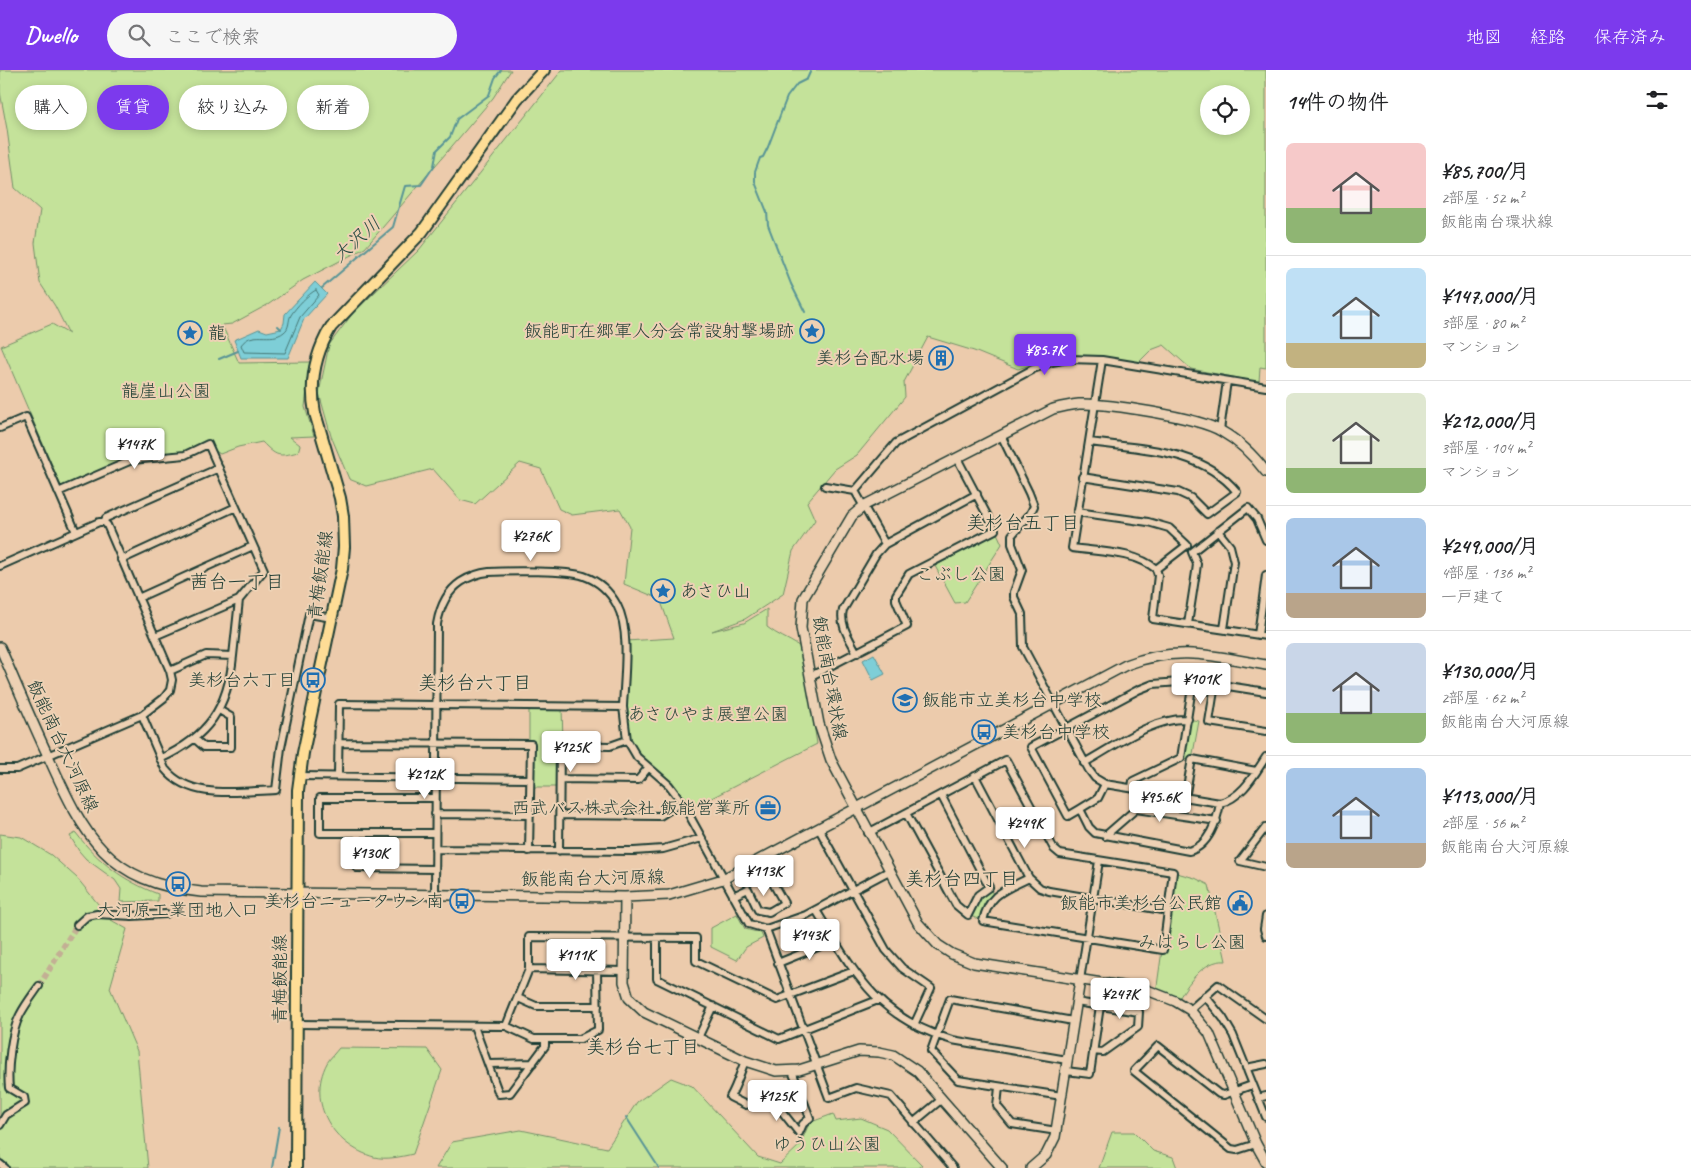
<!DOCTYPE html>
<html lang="ja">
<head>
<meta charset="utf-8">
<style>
  body { margin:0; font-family:Caveat,"Klee One",sans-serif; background:#f6f6f6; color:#202124; height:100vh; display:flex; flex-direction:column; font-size:19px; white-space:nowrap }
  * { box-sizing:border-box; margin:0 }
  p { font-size:16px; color:#757577 }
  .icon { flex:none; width:28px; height:28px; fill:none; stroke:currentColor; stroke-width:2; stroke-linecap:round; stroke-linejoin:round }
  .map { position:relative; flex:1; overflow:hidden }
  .side { display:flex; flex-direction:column; background:#fff; width:425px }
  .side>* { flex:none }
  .hud { position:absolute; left:15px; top:15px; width:475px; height:45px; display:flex; gap:10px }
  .tools { position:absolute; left:1200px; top:15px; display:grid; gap:10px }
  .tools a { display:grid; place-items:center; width:50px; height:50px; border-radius:50%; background:#fff; box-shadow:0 2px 8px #0003; font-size:25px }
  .price { position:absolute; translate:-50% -42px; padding:0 11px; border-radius:5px; background:#fff; color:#222; font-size:16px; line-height:32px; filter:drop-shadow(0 1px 2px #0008) }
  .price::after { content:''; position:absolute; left:50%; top:30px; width:15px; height:11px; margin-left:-8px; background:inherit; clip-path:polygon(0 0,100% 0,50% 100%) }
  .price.selected { background:#7c3aed; color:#fff }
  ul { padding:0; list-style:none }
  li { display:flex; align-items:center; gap:15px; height:125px; padding:0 20px }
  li+li { border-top:1px solid #e0e0e0 }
  li span { display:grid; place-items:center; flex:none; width:140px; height:100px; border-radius:8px; color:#555 }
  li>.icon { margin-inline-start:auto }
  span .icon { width:60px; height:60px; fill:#fffc; stroke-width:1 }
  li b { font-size:21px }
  h2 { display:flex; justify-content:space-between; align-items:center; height:60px; padding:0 20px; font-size:21px }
  .pill { padding:0 18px; border-radius:22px; background:#fff; box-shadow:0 2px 8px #0003; font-size:18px; line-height:45px }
  .pill.selected { background:#7c3aed; color:#fff }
  header { display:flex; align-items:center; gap:30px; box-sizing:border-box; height:70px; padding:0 25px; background:#7c3aed; color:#fff }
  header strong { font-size:24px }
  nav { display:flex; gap:28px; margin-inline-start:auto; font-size:18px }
  .search { width:350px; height:45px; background:#f6f6f6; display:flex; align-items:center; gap:12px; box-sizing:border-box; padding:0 18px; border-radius:28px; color:#757577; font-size:19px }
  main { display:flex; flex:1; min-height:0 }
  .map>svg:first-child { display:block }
</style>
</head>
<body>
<header>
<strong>Dwello</strong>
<div class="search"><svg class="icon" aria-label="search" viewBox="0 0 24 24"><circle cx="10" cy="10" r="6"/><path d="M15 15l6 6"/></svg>ここで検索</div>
<nav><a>地図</a><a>経路</a><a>保存済み</a></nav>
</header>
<main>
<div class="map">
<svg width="1266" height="1098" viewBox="0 0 1266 1098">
  <rect width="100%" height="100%" fill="#eccbac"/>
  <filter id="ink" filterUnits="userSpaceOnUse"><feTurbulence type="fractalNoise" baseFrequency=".02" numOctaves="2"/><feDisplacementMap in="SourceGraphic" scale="10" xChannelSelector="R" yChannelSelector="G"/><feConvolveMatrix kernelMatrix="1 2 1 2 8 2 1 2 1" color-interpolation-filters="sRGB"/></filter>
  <g filter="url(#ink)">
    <path fill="#c4e29a" stroke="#729067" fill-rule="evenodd" d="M 0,0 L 511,0 L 493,28 L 365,178 L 303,210 L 269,234 L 232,254 L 222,255 L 239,293 L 310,292 L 305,337 L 314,366 L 290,367 L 300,375 L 298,382 C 278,387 277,387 262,372 L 238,377 L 220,384 L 214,380 L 209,371 L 182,382 L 130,387 L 64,417 L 61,416 L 1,276 L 52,254 L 69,264 L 55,236 L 40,213 L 35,173 L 40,140 L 15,118 L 7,59 L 0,22 Z
      M 562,0 L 1266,0 L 1266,298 L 1260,297 L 1259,312 L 1191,299 L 1164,275 L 1151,280 L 1138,293 L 1064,284 L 1018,299 L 974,281 L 928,267 L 904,312 L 905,327 L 857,385 L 835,399 L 807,432 L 815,450 L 793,481 L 783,524 L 745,549 L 712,561 L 744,553 L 767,539 L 767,557 C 777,565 788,569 799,576 L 804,591 L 817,674 L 690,739 L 676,720 L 641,687 L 631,671 L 625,643 L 626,571 L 674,568 L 660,529 L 624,514 L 630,457 L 620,439 L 572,445 L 559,439 L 541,399 L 520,393 L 475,434 L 460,430 L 433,399 L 366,416 L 349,409 L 331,366 L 319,323 L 329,275 L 353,243 L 419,180 ZM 1209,24 L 1241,24 L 1241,56 L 1209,56 Z
      M 997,463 L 1002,474 L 965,532 L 955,533 L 935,496 Z
      M 529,638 L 562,638 L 563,671 L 557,671 L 557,717 L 533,717 L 533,671 L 529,671 Z
      M 1188,649 L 1199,651 L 1192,689 L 1181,688 Z
      M 76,763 C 98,792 124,811 158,824 L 158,831 L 120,832 L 121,819 L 115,810 L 86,789 L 79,781 L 70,766 Z
      M 0,764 L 21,767 L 51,785 L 77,808 L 111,850 L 127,859 L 110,918 L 137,981 L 148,1098 L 0,1098 Z
      M 1173,802 L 1195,808 L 1209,815 L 1226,891 C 1203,889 1187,915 1177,932 L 1156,923 Z
      M 989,817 L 994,826 L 983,851 L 968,845 L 972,834 Z
      M 737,844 L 745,859 L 761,863 L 763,868 L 746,877 L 737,890 L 711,877 L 711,858 Z
      M 339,978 L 427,979 L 442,1000 L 413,1084 C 400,1087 386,1090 374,1087 C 334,1076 306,1033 327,993 C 330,988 335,983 339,978 Z
      M 671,1008 L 692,1016 L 758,1087 L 780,1094 L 800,1075 L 808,1056 L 814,1051 L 833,1044 L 836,1051 L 861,1048 L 887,1059 L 922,1095 L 917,1098 L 436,1098 L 452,1072 L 521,1060 L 607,1078 L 637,1032 Z
      M 1112,1062 L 1134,1062 L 1153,1081 L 1173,1087 L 1177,1098 L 1099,1098 Z"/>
    <path fill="#7eced7" stroke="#589496" d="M 315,212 L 327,224 L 304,249 L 288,288 L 241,288 L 234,270 L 259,259 L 267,262 L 281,259 L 284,253 L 285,244 Z
      M 874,584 L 885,604 L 873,610 L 863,590 Z"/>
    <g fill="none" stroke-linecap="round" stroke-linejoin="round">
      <path stroke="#457775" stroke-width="1" d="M 316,220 L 319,225 L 300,247 L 285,283 L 244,282 L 241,275 C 252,259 271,273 284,262 C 290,258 288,250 291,245 C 296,237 308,224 316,220 Z"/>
      <path stroke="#589496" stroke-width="2" d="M 322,218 L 393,157 L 405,116 L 421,115 L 434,96 L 437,80 L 450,67 L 457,49 L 489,25 L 495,8 L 501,0
        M 805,242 L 791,214 L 768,155 L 767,142 L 755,112 L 755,102 L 760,88 L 763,87 L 768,77 L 787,27 L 797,14 L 807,9 L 811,0
        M 278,256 L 281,259
        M 219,289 L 238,281
        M 626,1047 L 659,1098
        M 272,1098 L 279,1057"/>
      <path stroke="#c3af94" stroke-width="6" stroke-dasharray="6 3" stroke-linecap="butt" d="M 39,916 L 77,855"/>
      <g stroke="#1f3d34" stroke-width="10">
        <path id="minor" d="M 1102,290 L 1072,478 C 1098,482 1135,481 1156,499
          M 0,358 L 26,347 L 76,462
          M 1220,360 L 1227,311
          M 1001,365 L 1029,423 L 1034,436 L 1030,444 L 1012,465 L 1012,474 L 1022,500 L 1014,522 L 1014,527 L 1022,544 L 1023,577 L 1089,700 L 1095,708 L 1105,714 L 1220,733 C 1242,728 1254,705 1266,687
          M 1082,407 L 1178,422 L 1191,428 L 1207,444 L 1237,422 C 1201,378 1141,379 1089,372
          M 825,416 L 855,421 L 885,474
          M 855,421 L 896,373 L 1033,299 L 1052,292 L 1069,289 L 1102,290 L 1266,317
          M 58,422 L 132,390 L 185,385 L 208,374 L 264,500 L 239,530
          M 1077,442 L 1148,452 L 1169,458 L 1187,475 L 1156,499 L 1158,505 L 1153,549 L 1266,566
          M 1218,461 L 1230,476 L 1234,492 L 1224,559
          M 121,490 L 236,437
          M 0,496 L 99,452 L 104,452 L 106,448 L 219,398
          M 138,528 L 253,476
          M 1188,554 L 1196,502 L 1197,494 L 1192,482 L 1248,438 L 1257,449 L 1266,470
          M 1258,565 L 1266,505
          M 155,566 L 239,530 L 233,586
          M 857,583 C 850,569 839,555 843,540 L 876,484 L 885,474 L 977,424
          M 811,606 L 907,556 L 896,530 L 896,525 L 909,504 L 995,460 L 957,388
          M 1266,622 L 1215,614 L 1209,652 L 1266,661
          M 142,645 L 165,699 C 191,731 239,721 276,720 L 281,678 L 309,544 L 332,548
          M 195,669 L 204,677 L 231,677 L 231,647 L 219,640
          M 338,673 L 531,674 L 529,781
          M 160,689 C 208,667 228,638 233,586 L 206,585 L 170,601
          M 1084,693 C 1115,676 1153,647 1188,649
          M 0,699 L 17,699 L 142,645 L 164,628 L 170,620 L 172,610 L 170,601 L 107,455 L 104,452
          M 299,706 L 530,709
          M 338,706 L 339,634 L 623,637 L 627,670 L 637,687 L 669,715 L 682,732 L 749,854 L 766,859 L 806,845 L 889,801
          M 975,706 L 1029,808 L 1040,818 L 1049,821 L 1168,841
          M 560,709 L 638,710 L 648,698
          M 1132,718 L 1133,711 L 1181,688 L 1193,611 L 1153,614 L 1138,620 L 1031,677 L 1068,746 L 1080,739 L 1089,757 L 1095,763 L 1189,781 C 1209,776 1217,751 1220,733
          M 1185,728 L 1192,689 L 1256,701
          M 1080,739 L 1098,728 L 1105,714
          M 906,743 L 956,835 L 968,845 L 978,825 L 989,817 L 941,725
          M 435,744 L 530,745
          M 560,745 L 660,746 L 682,732
          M 1266,757 L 1240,791 L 1266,797
          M 819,759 L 886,880 L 902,898 L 931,918 L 914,955
          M 358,763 L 357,798 L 435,799
          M 435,763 L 320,763 L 320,728 L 435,728
          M 868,763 L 1006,690 L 1054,779 L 1060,784 L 1173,802 L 1163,880 L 983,851 C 989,823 1005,820 1029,808
          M 1105,766 L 1136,739 L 1217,751
          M 435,779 L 634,781 L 663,779 L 702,768
          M 559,781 L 560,675 L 610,676 L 627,670
          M 435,825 L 437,554 C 440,537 446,522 461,512 C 469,507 479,503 489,502 C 509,501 566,500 584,506 C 598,511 610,522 617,535 C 631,561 624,608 623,637
          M 733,826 L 748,819 L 758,840 L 769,842 L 784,833 L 760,790
          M 816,840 C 855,904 876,947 952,970 L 1067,990
          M 1266,846 L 1264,859 L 1266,866
          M 77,855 L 87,846 L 97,844 L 132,846 L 166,844
          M 766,859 L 829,1028 L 856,1018 L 891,1026 L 953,1098
          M 657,868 L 657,909 L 779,969 L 878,930
          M 778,893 L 835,870
          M 529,899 L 624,901
          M 1080,910 L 1099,791
          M 1205,926 L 1223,948 L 1233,965 L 1266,1047
          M 518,928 L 536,936 L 598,936
          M 1076,932 L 1139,942 L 1138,957 L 1103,982 L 1093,981
          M 1190,940 L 1218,915 L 1266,949
          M 296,954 L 506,956 L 529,899 L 529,867 L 696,868 L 696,891 L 777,930 L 854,901
          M 474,956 L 499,1024 L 510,1023 L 545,976 L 545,969
          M 506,956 L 534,969 L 580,969 L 598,960 L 597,900
          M 698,968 L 713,936
          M 745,991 C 740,1003 737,1015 730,1027 L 746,1035 L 765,1020 L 799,1063 L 803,1054 L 810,1048 L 792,1001
          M 488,994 L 533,993
          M 1246,998 L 1266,994
          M 1066,1001 L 1090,1004 L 1100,936
          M 1252,1015 L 1224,1025 L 1219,1024 L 1158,976 L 1134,1001 L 1231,1079 L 1237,1080 L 1256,1074
          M 999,1017 L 997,1036 L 1012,1054 L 1057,1061
          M 1062,1026 L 958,1010 L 931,981 L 950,929 L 1073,951
          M 1258,1028 L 1266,1026
          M 913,1053 L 942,1029
          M 0,1055 L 6,1045 L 25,1033 L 24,1027 L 9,1018 C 7,999 11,962 20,945 C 25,935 32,926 39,916
          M 0,1094 L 5,1098"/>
      </g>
      <g stroke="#1f3d34" stroke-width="12">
        <path id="tertiary" d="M 1266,402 C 1254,386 1239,371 1221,361 C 1197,347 1108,333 1079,334 C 1070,335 1061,337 1053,339 L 865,435 L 852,446 L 803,529 L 801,558 L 819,654 L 831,690 L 918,853 L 938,875 L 952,884 L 974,893 L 1147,920 L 1175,931 L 1190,940 L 1209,963 L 1256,1074 L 1266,1092
          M 0,577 C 16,614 32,652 49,688 C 84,766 108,813 201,822 L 625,827 L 669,825 L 723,809 L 1126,595 C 1177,575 1214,586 1266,595
          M 625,827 L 624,912 L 629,928 L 644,942 L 745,991 L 776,1001 L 799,1000 L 859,981 L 879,982 L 893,985 L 917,1001 L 1002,1098
          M 1031,1098 L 1046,1085 L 1055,1067 L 1080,910"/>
      </g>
      <g stroke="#1f3d34" stroke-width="14">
        <path id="primary" d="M 296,1098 L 298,720 L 303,683 L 342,499 L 344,477 L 343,446 L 340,428 L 315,343 C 309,312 315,284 331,257 L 422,162 L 517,29 L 544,0"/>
      </g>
      <use href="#minor" stroke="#edd1b4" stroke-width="6"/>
      <use href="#tertiary" stroke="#edd1b4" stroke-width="9"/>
      <use href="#primary" stroke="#fedd96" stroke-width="10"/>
    </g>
  </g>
  <defs>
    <g id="sight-ring" transform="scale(1.25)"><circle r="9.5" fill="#edd1b4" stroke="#1f6fb2" stroke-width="1.5"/><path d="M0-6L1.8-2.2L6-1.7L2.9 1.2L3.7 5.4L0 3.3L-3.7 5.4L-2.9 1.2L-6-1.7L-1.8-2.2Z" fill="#1f6fb2"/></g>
    <g id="building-ring" transform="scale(1.25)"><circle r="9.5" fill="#edd1b4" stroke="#1f6fb2" stroke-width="1.5"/><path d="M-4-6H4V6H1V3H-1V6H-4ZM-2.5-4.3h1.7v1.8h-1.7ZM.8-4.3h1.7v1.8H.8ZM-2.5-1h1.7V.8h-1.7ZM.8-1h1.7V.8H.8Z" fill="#1f6fb2"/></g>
    <g id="bus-ring" transform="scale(1.25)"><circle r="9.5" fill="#edd1b4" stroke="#1f6fb2" stroke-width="1.5"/><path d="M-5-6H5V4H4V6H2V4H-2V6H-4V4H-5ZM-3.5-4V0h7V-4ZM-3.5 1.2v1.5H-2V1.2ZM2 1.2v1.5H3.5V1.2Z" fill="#1f6fb2"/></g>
    <g id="school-ring" transform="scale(1.25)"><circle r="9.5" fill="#edd1b4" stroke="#1f6fb2" stroke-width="1.5"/><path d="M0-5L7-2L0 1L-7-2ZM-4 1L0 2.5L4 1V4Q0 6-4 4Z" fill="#1f6fb2"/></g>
    <g id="office-ring" transform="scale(1.25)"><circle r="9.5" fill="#edd1b4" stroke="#1f6fb2" stroke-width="1.5"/><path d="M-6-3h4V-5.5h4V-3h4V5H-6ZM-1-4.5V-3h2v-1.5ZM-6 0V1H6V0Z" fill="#1f6fb2"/></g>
    <g id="civic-ring" transform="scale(1.25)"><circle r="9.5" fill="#edd1b4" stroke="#1f6fb2" stroke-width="1.5"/><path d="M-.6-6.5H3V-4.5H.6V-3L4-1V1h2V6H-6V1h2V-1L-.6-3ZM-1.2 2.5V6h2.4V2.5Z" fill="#1f6fb2"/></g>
  </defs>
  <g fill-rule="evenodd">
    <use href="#sight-ring" x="812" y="261"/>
    <use href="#sight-ring" x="190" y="263"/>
    <use href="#building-ring" x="941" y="288"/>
    <use href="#sight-ring" x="663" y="521"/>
    <use href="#bus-ring" x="313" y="610"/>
    <use href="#school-ring" x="905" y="630"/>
    <use href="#bus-ring" x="984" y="662"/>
    <use href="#office-ring" x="768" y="738"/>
    <use href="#bus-ring" x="178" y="814"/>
    <use href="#bus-ring" x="462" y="831"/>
    <use href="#civic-ring" x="1240" y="833"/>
  </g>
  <g text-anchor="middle" stroke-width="4" stroke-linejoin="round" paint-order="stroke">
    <g font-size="18" fill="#1f3d34" stroke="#edd1b4" text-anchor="end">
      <text x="794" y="267">飯能町在郷軍人分会常設射撃場跡</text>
      <text x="208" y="269" text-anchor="start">龍</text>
      <text x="924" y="294">美杉台配水場</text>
      <text x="680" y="527" text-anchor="start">あさひ山</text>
      <text x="296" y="616">美杉台六丁目</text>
      <text x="922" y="636" text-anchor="start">飯能市立美杉台中学校</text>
      <text x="1002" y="668" text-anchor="start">美杉台中学校</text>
      <text x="750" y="744">西武バス株式会社 飯能営業所</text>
      <text x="444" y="837">美杉台ニュータウン南</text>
      <text x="1222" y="839">飯能市美杉台公民館</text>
      <text x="178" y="846" text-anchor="middle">大河原工業団地入口</text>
    </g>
    <g font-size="18" fill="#274539" stroke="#edd1b4">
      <text x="166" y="327">龍崖山公園</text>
      <text x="961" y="510">こぶし公園</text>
      <text x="708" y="650">あさひやま展望公園</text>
      <text x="1192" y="878">みはらし公園</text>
      <text x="827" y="1080">ゆうひ山公園</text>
    </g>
    <g font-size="18" fill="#1f3d34" stroke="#edd1b4">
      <text transform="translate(320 505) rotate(-82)" y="6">青梅飯能線</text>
      <text transform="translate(830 608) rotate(80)" y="6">飯能南台環状線</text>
      <text transform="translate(63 676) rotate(65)" y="6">飯能南台大河原線</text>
      <text transform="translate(593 808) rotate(-1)" y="6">飯能南台大河原線</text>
      <text transform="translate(280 909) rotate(-90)" y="6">青梅飯能線</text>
    </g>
    <g font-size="19" font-style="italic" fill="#284c44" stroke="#edd1b4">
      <text transform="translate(356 169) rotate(-42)" y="7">大沢川</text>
    </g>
    <g font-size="19" fill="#1f3d34" stroke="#edd1b4">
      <text x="1023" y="459">美杉台五丁目</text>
      <text x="237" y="518">茜台一丁目</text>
      <text x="475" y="619">美杉台六丁目</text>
      <text x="962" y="815">美杉台四丁目</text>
      <text x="643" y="983">美杉台七丁目</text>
    </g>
  </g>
</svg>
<div class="tools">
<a><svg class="icon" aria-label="locate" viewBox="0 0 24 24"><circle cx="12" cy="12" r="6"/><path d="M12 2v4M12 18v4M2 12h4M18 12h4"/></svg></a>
</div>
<b class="price selected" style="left:1045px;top:306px">¥85.7K</b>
<b class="price" style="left:135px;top:400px">¥147K</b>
<b class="price" style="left:531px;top:492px">¥276K</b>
<b class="price" style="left:1201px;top:635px">¥101K</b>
<b class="price" style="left:571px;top:703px">¥125K</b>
<b class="price" style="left:425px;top:730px">¥212K</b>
<b class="price" style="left:1160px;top:753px">¥95.6K</b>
<b class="price" style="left:1025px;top:779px">¥249K</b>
<b class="price" style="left:370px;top:809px">¥130K</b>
<b class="price" style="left:764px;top:827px">¥113K</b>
<b class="price" style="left:810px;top:891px">¥143K</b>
<b class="price" style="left:576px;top:911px">¥111K</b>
<b class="price" style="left:1120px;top:950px">¥247K</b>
<b class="price" style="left:777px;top:1052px">¥125K</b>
<div class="hud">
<a class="pill">購入</a>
<a class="pill selected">賃貸</a>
<a class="pill">絞り込み</a>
<a class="pill">新着</a>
</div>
</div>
<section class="side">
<h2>14件の物件<svg class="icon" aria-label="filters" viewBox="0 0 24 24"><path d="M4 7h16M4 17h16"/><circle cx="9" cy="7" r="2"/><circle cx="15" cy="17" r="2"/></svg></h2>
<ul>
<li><span style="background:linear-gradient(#f6c9c9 65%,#8fb573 0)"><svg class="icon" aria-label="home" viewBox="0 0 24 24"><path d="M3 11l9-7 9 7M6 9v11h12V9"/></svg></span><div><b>¥85,700/月</b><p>2部屋 · 52 m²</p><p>飯能南台環状線</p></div></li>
<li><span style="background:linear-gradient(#bfe0f5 75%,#c2b280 0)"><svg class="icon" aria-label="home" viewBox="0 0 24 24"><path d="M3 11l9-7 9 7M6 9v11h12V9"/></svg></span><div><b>¥147,000/月</b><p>3部屋 · 80 m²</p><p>マンション</p></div></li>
<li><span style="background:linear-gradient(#dfe7d0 75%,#8fb573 0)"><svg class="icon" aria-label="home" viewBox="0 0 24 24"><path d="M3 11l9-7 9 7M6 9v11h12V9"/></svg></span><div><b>¥212,000/月</b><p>3部屋 · 104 m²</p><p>マンション</p></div></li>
<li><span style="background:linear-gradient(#a9c7e8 75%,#b9a48a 0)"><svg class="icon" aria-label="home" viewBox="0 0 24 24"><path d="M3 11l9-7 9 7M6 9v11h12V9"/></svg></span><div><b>¥249,000/月</b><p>4部屋 · 136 m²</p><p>一戸建て</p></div></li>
<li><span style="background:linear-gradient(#c9d6e8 70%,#8fb573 0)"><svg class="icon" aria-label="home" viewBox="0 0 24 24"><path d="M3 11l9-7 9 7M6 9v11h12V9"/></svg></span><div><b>¥130,000/月</b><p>2部屋 · 62 m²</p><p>飯能南台大河原線</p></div></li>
<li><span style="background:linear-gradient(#a9c7e8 75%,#b9a48a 0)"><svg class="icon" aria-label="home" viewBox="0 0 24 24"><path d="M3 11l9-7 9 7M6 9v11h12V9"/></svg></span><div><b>¥113,000/月</b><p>2部屋 · 56 m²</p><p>飯能南台大河原線</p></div></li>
</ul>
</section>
</main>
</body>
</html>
